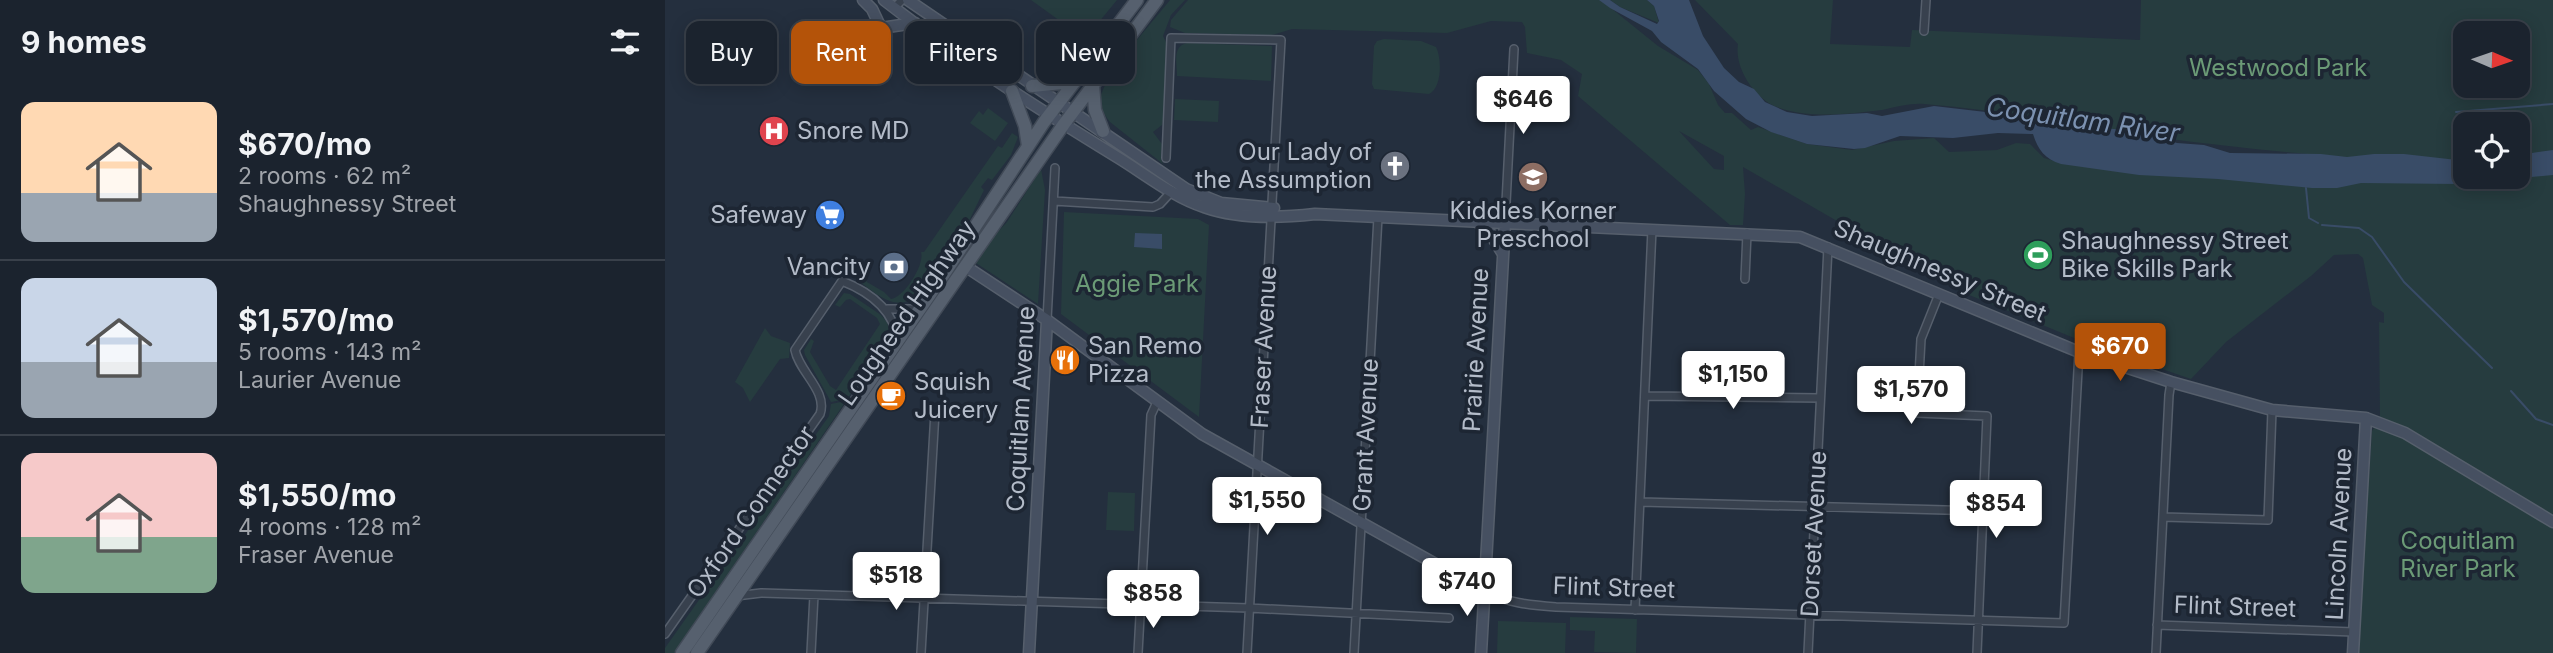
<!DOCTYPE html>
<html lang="en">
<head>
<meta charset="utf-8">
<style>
  body { margin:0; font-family:Inter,sans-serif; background:#242b36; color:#f1f3f6; height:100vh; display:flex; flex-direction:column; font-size:26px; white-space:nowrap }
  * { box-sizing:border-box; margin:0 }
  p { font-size:23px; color:#a0a4aa }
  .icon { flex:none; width:38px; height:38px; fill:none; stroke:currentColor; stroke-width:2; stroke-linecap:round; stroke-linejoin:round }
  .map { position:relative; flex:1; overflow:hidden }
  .side { display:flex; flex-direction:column; background:#1b232e; width:665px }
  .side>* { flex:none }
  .top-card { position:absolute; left:21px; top:21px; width:665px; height:63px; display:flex; gap:14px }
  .needle { width:46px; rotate:92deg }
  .fabs { position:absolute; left:1788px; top:21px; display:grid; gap:14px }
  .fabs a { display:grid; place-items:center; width:77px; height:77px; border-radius:14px; background:#1b232e; box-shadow:0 4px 18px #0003,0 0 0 2px #39404a; font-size:35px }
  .price { position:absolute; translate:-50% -60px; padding:0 16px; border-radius:7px; background:#fff; color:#222; font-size:23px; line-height:46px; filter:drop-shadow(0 2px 4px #0008) }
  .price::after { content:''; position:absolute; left:50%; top:42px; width:21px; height:16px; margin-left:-10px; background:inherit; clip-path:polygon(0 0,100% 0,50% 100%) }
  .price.selected { background:#b45309; color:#fff }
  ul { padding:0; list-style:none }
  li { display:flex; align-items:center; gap:21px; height:175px; padding:0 21px }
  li+li { border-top:2px solid #39404a }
  li span { display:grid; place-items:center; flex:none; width:196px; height:140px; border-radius:14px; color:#555 }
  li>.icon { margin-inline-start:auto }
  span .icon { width:84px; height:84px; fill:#fffc; stroke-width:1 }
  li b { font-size:30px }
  h2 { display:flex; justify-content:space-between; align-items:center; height:84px; padding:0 21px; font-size:30px }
  .pill { padding:0 24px; border-radius:14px; background:#1b232e; box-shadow:0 4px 18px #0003,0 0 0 2px #39404a; font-size:24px; line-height:63px }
  .pill.selected { background:#b45309; color:#fff }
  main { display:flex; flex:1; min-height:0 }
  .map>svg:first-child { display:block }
</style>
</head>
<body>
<main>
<section class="side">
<h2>9 homes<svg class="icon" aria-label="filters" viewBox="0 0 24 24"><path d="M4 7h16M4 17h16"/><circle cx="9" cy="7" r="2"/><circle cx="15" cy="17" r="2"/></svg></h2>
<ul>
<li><span style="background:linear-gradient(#ffd9b3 65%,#9aa5b1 0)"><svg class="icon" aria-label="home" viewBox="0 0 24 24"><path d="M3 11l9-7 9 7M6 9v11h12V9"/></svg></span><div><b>$670/mo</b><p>2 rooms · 62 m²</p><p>Shaughnessy Street</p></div></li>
<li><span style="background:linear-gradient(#c9d6e8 60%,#9aa5b1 0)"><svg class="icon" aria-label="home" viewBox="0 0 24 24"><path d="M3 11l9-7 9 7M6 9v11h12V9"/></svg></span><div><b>$1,570/mo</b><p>5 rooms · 143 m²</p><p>Laurier Avenue</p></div></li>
<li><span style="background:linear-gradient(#f6c9c9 60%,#7fa58c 0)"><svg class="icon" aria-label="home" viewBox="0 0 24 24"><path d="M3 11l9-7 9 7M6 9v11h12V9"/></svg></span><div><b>$1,550/mo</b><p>4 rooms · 128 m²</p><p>Fraser Avenue</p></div></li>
</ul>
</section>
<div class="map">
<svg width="1888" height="653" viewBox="0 0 1888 653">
  <rect width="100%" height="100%" fill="#242f3e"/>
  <path fill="#263c3f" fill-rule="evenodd" d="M 366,0 L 452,0 L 420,39 Z
    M 505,0 L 520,0 L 506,15 L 498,36 L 503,46 L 500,113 L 497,125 L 488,132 L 497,144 L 496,159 L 498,164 L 445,122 C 439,115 435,107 436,97 C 439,76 490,19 505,0 Z
    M 523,0 L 936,0 L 993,46 L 1033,70 L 1044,84 L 1053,105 L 1060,113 L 1067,113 L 1086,130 L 1093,127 L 1142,144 L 1187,150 L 1229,141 L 1269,138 L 1284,152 L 1332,150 L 1351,143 L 1365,144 L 1379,158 L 1400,164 L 1470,169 L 1724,163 C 1647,154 1569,148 1491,137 C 1414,126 1337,110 1259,104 C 1246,103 1231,107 1217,110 C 1185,114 1143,119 1112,107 C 1090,99 1069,68 1073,44 L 1030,0 L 1168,0 L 1165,44 L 1245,47 L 1247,30 L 1475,40 L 1476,0 L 1888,0 L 1888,653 L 1694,653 L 1696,608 L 1693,594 L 1703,490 L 1700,480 L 1704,477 L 1707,431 L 1715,420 L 1714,322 L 1719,323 L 1719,313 L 1707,305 L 1698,258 L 1693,254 L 1669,255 L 1646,276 L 1561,342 L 1526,379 L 1419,342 L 1292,290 L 1078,167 L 1080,194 L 1078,225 L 1065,225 L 913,96 L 917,74 L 896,60 L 862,53 L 860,27 L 857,22 L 826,21 L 782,33 L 627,29 L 607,35 L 520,33 L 505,27 L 506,20 ZM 1801,33 L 1853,33 L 1853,86 L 1801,86 ZM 1801,124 L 1853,124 L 1853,177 L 1801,177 ZM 1014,131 L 1059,156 L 1059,170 L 1049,169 Z
    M 945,0 L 982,0 L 989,6 L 994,23 L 955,7 Z
    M 719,39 L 756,41 L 771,47 C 777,59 777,88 764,94 L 709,89 L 707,84 L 709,46 L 712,41 Z
    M 522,43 L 607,46 L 606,81 L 512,76 C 512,63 507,46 522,43 Z
    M 247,44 L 286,71 L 280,80 L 274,76 L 272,80 L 265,75 L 272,65 L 245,47 Z
    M 510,99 L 554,101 L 553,122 L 509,120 Z
    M 323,108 L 343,123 L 330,141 L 305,123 L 314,111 L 318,115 Z
    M 347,133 L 353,137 L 346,155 L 327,180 L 323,178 L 316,187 L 319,190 L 305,219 L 245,300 C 225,311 203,286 188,277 L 190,274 L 201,277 L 202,282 L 219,292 L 226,299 C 239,297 260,265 256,252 L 259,252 L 333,146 L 337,148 Z
    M 376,169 L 380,190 L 373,304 L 311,263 L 329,236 L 342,222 Z
    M 399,212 L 533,219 L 544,225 L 534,417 L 396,314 Z
    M 179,293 L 185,294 L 216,315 L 222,322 L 225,333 L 221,344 L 182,399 L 166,402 L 140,355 L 139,350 L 146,339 L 149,341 L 145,352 L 165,386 L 171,390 L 215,324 L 212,318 L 185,299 L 181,300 L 175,307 L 170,305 Z
    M 100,328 L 106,336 L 125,343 L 124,358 L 115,359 L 85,402 L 78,388 L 70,382 Z
    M 181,401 L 9,653 L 0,653 L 0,648 L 164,416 L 166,404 Z
    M 443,492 L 470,493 L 469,531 L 441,530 Z
    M 905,617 L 972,619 L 971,653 L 929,652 L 930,631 L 905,630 Z
    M 833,621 L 901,623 L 900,653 L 832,653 Z"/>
  <path fill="#394c67" d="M 934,0 L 945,0 L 955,7 L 992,24 L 994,21 L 989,6 L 982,0 L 1024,0 L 1038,36 L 1059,68 L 1074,82 L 1089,89 L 1100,102 L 1122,112 L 1147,116 L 1202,113 L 1217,116 L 1269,106 L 1355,116 L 1372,122 L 1390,118 L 1404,119 L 1421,126 L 1477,132 L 1512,143 L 1539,145 L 1565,153 L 1656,154 L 1682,157 L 1709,154 L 1739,154 L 1801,161 L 1801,177 L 1853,177 L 1853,155 L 1888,150 L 1888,175 L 1792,184 L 1696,183 L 1672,188 L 1647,188 L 1553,179 L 1474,175 L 1396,164 C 1380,159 1373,150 1368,134 L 1365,134 L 1333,133 L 1288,138 L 1235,136 L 1200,148 L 1189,149 L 1142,144 L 1106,132 L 1081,119 L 1049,91 L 1033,69 L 996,42 L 987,31 L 945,8 Z
    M 470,233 L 497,234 L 497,249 L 469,247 Z"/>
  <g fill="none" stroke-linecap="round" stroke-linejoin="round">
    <path stroke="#394c67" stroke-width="2" d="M 1791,112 L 1888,104
      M 1641,188 L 1644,218 L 1653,223
      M 1657,225 L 1694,228 L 1707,237 L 1739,282 L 1827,368
      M 1846,391 L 1871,419 L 1888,425"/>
    <g stroke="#565f6c" stroke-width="10">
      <path id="street" d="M 229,8 L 237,0
        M 1259,31 L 1261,0
        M 501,158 L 506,38 L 616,40 L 582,653
        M 389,201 L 488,207 L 495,204 L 507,191
        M 840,222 L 849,49
        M 1080,279 L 1082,233
        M 1274,294 L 1256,339 L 1252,413 L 1322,416 L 1312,653
        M 222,309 L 254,309
        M 382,320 L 390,168
        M 981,396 L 1155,398
        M 976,502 L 1318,511
        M 1498,517 L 1603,520 L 1607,410
        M 819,591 C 843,603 864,605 891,607 L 1399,623 L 1414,352
        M 71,596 L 96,593 L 584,608 L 784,618
        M 970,610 L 987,229
        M 1492,625 L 1689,632
        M 0,634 L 155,414 C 163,391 134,372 130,350 L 177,281 C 205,292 229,310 233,341
        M 146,653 L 149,595
        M 256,653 L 270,412
        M 473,653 L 486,415 L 492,402
        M 689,653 L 713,217
        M 1143,653 L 1163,247
        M 1491,653 L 1504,395 L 1506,382"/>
    </g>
    <g stroke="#565f6c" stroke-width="13">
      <path id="secondary" d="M 198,0 L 207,9 L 216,28 L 250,23
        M 219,0 C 293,58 372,108 452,157 C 480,174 508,197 539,207 C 573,219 615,218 650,214 L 1135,237 L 1414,352 L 1506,382 L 1607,410 L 1701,418 L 1740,433 L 1888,522
        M 243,0 L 521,189 L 556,203 L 609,208
        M 811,221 L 825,233 L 838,254
        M 300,266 L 382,320 L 537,434 L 819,591
        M 364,653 L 382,320
        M 816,653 L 840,222
        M 1688,653 L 1701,418"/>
    </g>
    <g stroke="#414a57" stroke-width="15">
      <path id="primary" d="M 428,85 L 430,110 L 438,131
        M 367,86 L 408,82
        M 347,91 L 360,126 L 363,146
        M 17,653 L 279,274 L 379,122 L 472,0
        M 32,653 L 399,124 L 492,0"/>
    </g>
    <use href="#street" stroke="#38414e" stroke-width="7"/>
    <use href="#secondary" stroke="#465061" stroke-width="10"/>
    <use href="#primary" stroke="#56606e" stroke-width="12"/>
  </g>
  <defs>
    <g id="hospital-disc" transform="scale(1.575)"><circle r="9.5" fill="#e0444e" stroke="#1d2633"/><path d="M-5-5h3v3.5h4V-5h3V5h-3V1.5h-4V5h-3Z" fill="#fff"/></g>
    <g id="church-disc" transform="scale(1.575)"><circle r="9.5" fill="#6b7280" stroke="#1d2633"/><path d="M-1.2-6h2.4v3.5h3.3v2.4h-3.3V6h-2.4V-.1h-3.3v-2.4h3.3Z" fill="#fff"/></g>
    <g id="school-disc" transform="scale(1.575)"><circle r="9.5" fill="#8d6e63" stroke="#1d2633"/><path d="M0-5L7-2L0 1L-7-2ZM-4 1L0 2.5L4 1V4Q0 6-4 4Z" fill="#fff"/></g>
    <g id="supermarket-disc" transform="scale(1.575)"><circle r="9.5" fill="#3f7fe0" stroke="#1d2633"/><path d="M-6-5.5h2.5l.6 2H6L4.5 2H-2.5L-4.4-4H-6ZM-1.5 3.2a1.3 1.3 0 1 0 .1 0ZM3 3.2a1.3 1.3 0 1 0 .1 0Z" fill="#fff"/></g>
    <g id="stadium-disc" transform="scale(1.575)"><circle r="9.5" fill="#2e9e5b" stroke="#1d2633"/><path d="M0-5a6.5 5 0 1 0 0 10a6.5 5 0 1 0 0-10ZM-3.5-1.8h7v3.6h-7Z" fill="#fff"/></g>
    <g id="bank-disc" transform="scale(1.575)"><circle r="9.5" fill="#5c6f8a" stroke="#1d2633"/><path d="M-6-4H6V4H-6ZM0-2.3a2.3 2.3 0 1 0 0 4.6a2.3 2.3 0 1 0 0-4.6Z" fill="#fff"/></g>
    <g id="restaurant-disc" transform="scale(1.575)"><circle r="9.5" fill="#e8710a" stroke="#1d2633"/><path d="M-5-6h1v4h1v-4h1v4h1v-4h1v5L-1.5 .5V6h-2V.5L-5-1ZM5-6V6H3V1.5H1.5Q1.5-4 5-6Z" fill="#fff"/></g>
    <g id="cafe-disc" transform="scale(1.575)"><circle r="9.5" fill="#e8710a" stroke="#1d2633"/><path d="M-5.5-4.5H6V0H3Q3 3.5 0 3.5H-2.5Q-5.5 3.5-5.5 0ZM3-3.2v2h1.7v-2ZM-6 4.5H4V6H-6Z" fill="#fff"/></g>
  </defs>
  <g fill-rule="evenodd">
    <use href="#hospital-disc" x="109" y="131"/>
    <use href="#church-disc" x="730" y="166"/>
    <use href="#school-disc" x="868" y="177"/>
    <use href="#supermarket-disc" x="165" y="215"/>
    <use href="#stadium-disc" x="1373" y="255"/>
    <use href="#bank-disc" x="229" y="267"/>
    <use href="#restaurant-disc" x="400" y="360"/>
    <use href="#cafe-disc" x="226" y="396"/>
  </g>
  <g text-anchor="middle" stroke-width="7" stroke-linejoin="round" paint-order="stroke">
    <g font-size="24" fill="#6b9a76" stroke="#1d2633">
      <text x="1613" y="76">Westwood Park</text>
      <text x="472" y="292">Aggie Park</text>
      <text x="1793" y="549">Coquitlam<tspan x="1793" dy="28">River Park</tspan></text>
    </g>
    <g font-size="24" fill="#b4bcc9" stroke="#1d2633" text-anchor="start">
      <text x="132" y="139">Snore MD</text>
      <text x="707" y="160" text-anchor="end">Our Lady of<tspan x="707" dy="28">the Assumption</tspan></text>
      <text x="868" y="219" text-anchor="middle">Kiddies Korner<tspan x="868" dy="28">Preschool</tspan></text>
      <text x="142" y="223" text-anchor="end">Safeway</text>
      <text x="1396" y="249">Shaughnessy Street<tspan x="1396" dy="28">Bike Skills Park</tspan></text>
      <text x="206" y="275" text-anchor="end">Vancity</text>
      <text x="423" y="354">San Remo<tspan x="423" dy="28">Pizza</tspan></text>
      <text x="249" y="390">Squish<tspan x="249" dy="28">Juicery</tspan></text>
    </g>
    <g font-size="24" fill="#b4bcc9" stroke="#1d2633">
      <text transform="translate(1275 271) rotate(23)" y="8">Shaughnessy Street</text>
      <text transform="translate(242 313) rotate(-55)" y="8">Lougheed Highway</text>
      <text transform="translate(599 347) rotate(-87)" y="8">Fraser Avenue</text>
      <text transform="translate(811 350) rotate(-87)" y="8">Prairie Avenue</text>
      <text transform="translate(356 409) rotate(-87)" y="8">Coquitlam Avenue</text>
      <text transform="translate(701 435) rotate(-87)" y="8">Grant Avenue</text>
      <text transform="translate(86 512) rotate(-55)" y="8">Oxford Connector</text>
      <text transform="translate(1149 534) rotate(-87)" y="8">Dorset Avenue</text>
      <text transform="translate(1674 534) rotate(-87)" y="8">Lincoln Avenue</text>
      <text transform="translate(949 588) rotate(2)" y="8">Flint Street</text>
      <text transform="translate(1570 607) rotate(2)" y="8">Flint Street</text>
    </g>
    <g font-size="26" font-style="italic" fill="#7c92b1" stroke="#1d2633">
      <text transform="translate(1418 120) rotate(8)" y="9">Coquitlam River</text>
    </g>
  </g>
</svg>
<div class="fabs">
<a><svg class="needle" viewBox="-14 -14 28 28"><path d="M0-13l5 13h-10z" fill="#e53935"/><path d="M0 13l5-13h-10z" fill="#a0a4aa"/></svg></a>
<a><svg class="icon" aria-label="locate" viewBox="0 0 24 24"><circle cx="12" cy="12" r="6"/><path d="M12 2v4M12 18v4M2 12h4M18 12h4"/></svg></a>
</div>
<b class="price" style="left:858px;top:136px">$646</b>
<b class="price selected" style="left:1455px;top:383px">$670</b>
<b class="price" style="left:1068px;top:411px">$1,150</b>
<b class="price" style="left:1246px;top:426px">$1,570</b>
<b class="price" style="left:602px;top:537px">$1,550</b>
<b class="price" style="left:1331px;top:540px">$854</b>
<b class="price" style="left:231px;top:612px">$518</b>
<b class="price" style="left:802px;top:618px">$740</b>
<b class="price" style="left:488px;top:630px">$858</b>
<div class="top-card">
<a class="pill">Buy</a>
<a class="pill selected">Rent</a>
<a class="pill">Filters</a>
<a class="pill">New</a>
</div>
</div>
</main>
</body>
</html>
